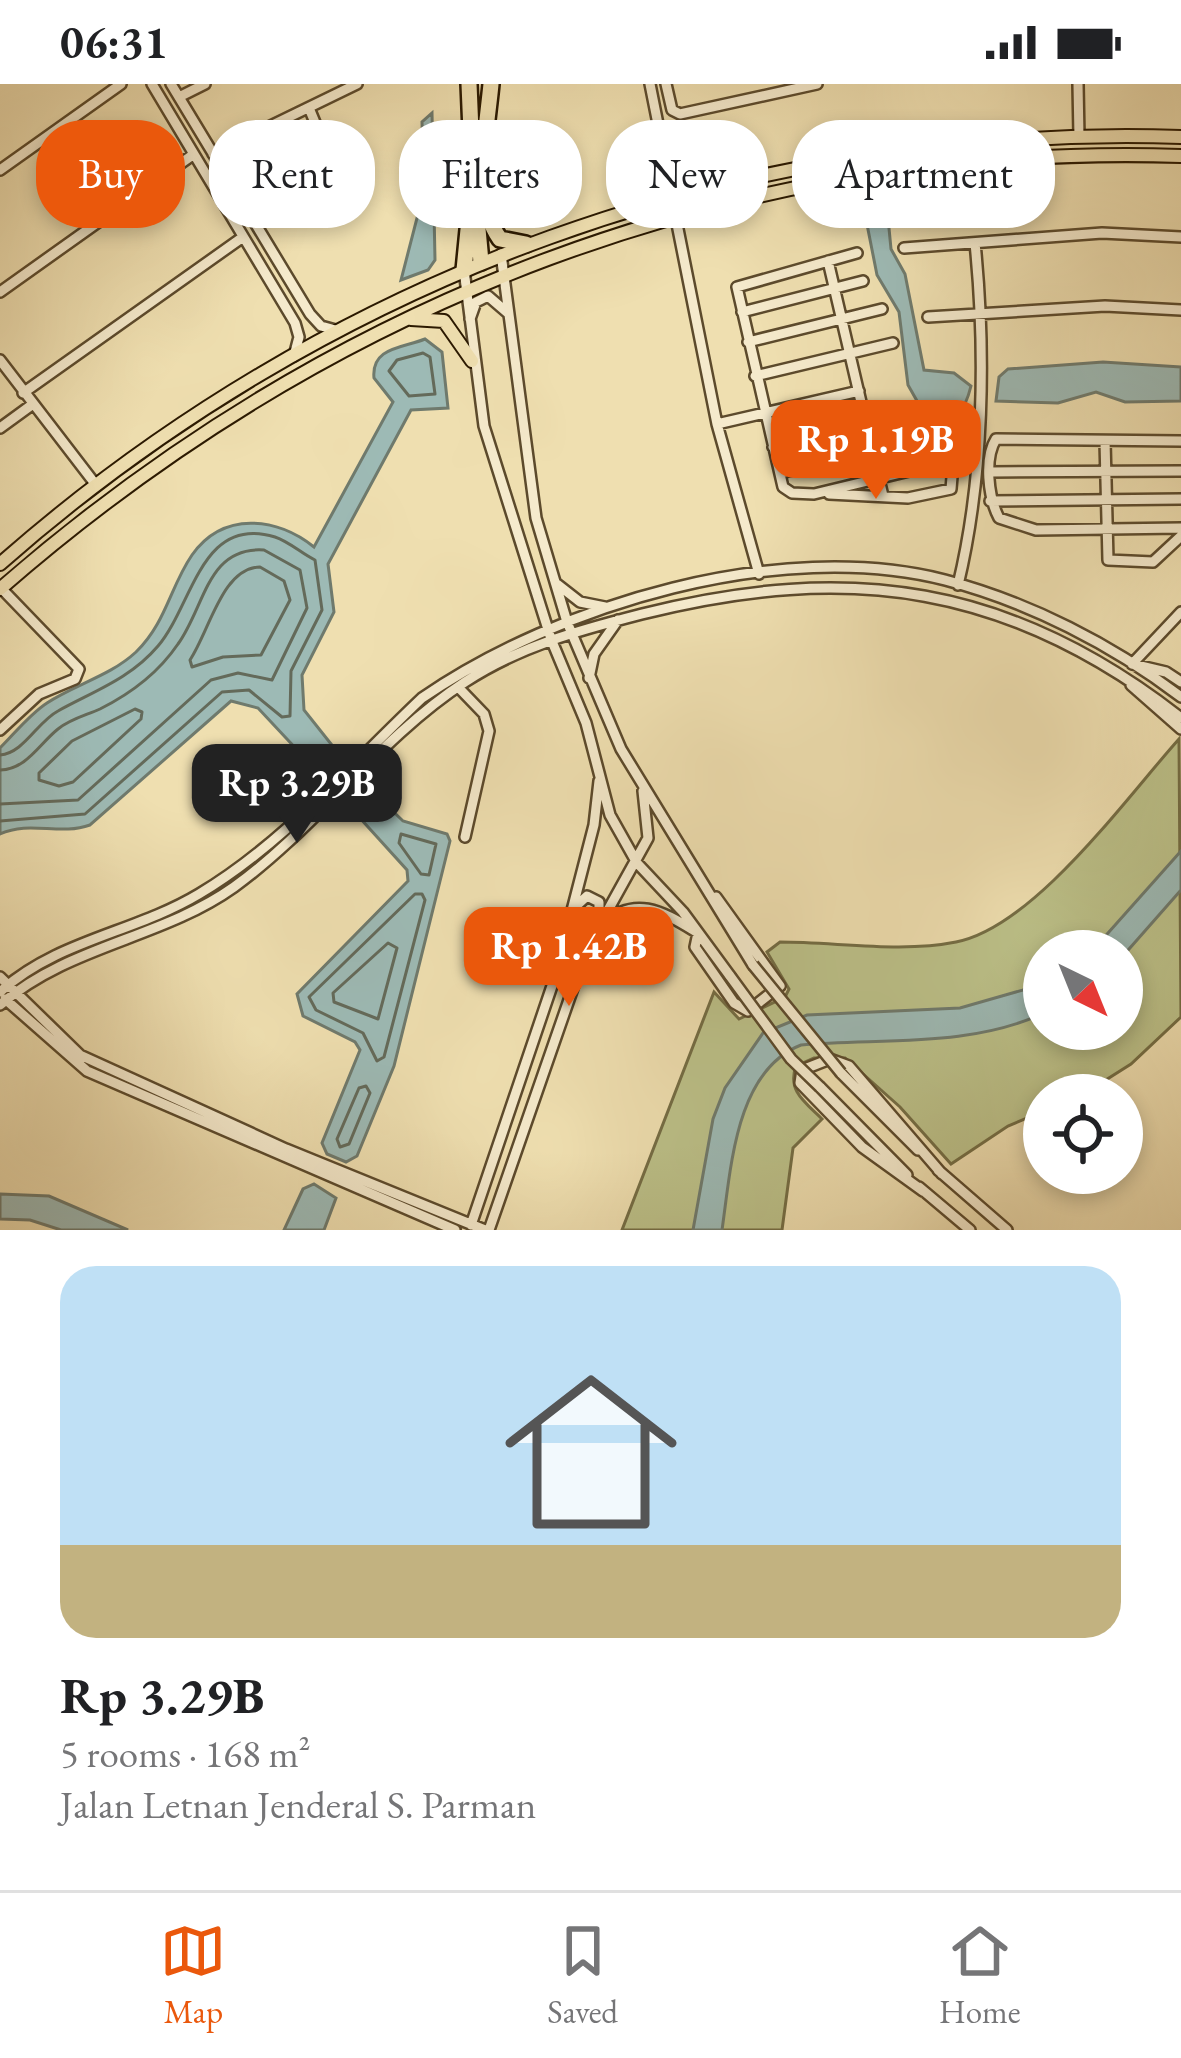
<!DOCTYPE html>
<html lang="en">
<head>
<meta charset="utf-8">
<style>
  body { margin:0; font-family:"EB Garamond",serif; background:#f6f6f6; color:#202124; height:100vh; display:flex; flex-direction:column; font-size:45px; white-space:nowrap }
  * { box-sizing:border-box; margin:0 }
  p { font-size:39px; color:#757577 }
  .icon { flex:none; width:66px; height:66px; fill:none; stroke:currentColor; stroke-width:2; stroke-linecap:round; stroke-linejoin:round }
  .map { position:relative; height:1146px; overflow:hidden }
  .side { display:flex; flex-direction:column; background:#fff; flex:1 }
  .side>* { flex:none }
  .top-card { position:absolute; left:36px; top:36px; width:1110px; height:108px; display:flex; gap:24px }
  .needle { width:78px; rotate:137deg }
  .controls { position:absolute; left:1023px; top:846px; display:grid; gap:24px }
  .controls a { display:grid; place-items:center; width:120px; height:120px; border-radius:50%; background:#fff; box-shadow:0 6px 18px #0003; font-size:60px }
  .price { position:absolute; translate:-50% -102px; padding:0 27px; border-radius:24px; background:#ea580c; color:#fff; font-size:39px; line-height:78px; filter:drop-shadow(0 3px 6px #0008) }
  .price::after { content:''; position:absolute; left:50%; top:72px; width:36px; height:27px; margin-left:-18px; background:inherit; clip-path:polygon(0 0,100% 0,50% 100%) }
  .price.on { background:#222; color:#fff }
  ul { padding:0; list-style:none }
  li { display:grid; align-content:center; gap:24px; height:636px; padding:0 60px }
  li span { display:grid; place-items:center; height:372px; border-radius:36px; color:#555 }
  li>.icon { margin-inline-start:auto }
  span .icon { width:216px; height:216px; fill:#fffc; stroke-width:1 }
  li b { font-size:51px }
  .pill { padding:0 42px; border-radius:48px; background:#fff; box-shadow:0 6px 18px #0003; font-size:42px; line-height:108px }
  .pill.on { background:#ea580c; color:#fff }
  .status { display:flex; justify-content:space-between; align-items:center; height:84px; padding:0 60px; background:#fff; direction:ltr }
  .status svg { height:33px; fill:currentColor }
  .menu { display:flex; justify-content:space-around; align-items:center; height:168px; border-top:3px solid #e0e0e0; background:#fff; font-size:33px; color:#757577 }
  .menu a { display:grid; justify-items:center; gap:6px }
  .menu .on { color:#ea580c }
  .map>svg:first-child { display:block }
</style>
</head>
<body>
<div class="status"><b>06:31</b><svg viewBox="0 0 49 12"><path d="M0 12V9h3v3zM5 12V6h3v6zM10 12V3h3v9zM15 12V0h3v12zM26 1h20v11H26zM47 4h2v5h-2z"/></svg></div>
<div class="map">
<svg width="1181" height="1146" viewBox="0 0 1181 1146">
  <rect width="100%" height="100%" fill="#efdfb0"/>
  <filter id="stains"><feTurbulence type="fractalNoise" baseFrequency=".00167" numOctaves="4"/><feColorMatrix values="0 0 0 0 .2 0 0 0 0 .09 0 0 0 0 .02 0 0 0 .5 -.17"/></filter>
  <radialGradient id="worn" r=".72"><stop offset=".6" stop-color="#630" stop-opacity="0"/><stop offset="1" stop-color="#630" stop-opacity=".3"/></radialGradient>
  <path fill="#bcc189" stroke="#746d44" stroke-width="3" fill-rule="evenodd" d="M 1179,655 L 1181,933 L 1131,980 L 1082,1011 L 1044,1011 L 1044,1027 L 1008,1042 L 951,1080 L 900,1023 L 845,974 L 814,974 L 796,982 C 787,1007 805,1018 822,1035 L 793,1064 L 782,1146 L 622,1146 L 714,908 L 739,935 L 785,913 L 789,905 L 767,868 L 780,858 C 836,858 902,869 956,858 C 1034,843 1126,714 1179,655 ZM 1044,867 L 1122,867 L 1122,945 L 1044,945 Z"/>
  <path fill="#9dbab5" stroke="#6f7a6d" stroke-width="3" d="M 432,29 L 435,176 L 428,186 L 401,196 L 424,107 L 422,38 Z
    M 880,106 L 886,113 L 891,165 L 905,190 L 924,286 L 954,289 L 971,302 C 965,326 957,340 929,338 L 908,301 L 899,228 L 877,191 L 862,115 Z
    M 425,255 L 442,268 L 448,324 L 411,326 L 328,480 L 334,528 L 302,591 L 304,626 L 335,665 L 333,677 L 315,685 L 258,624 L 231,617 L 90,741 C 59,752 30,736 0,750 L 0,664 C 15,649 30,630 47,619 C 76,600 110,592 136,568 C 166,539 170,503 192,471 C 223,427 277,433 314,463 L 393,318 L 374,294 C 371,263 403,264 425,255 Z
    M 1103,278 L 1181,283 L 1181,317 L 1125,318 L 1096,308 L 1058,319 L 996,317 L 999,293 L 1008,285 Z
    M 368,703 L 403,737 L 447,750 L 450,757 L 394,982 L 357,1072 L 346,1078 L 327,1070 L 322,1059 L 360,966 L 355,958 L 303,932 L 297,910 L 408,797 L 407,786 L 349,722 L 355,709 Z
    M 1181,767 L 1181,806 L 1122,873 L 1122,867 L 1092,867 Z
    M 1044,900 L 1044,929 C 969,964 881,954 801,961 C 735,987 731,1085 722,1146 L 693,1146 L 713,1035 L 725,1004 L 763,949 L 807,931 L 960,924 Z
    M 314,1100 L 336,1114 L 324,1146 L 284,1146 L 303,1105 Z
    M 0,1110 L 49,1112 L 128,1146 L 61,1146 L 30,1136 L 0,1135 Z"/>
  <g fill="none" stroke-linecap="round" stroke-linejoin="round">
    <path stroke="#646a5a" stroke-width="3" d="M 423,269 L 430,273 L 435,310 L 409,312 L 389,287 L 397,276 Z
      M 260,483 L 284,497 L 290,516 L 261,571 L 223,573 L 192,583 L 190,576 C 210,546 222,484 260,483 Z
      M 135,625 L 142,628 L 141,635 L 73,698 L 59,702 L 39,696 L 39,689 L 72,657 Z
      M 0,671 C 24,669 37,638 58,627 C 94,607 130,595 158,562 C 193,521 201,430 275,453 C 290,458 302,470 315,476 L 322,526 L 291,587 L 290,632 L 282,633 L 249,606 L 222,608 L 85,730 L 0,737
      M 0,686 C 27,685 39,660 58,645 C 70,635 87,631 100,625 C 130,610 159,588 178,560 C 205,523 207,462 264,466 L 300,486 L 307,524 L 272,596 L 238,589 L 211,596 L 78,716 L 0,720
      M 401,750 L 436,760 L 429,791 L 421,790 L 399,759 Z
      M 415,810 L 422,810 L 425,816 L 384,973 L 377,977 L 363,949 L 316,926 L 309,913 Z
      M 388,859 L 397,864 L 378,935 L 334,918 L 333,909 Z
      M 366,1002 L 370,1009 L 349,1060 L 340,1063 L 337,1055 L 359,1004 Z"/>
    <g stroke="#5c4a2c" stroke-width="14">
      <path id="minor" d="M 152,0 L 295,239 L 299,253 L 294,272
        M 171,0 L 310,230 L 321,242 L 339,247
        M 650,0 L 672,110
        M 666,0 L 672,26 L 680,30 L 817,0
        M 1078,0 L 1079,53
        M 179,13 L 205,0
        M 213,70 L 357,0
        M 0,86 L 121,0
        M 248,128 L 333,82 L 309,24
        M 675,130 L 717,340 L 759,490
        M 904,164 L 1102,149 L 1181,153
        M 857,169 L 737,203 L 783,403 L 792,409 L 814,410 L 955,376
        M 501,170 L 536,434 L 567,538 L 621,665 L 753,881
        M 828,177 L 883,412
        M 464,186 L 484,342 L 551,555 L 586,639 L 610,731 L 637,779 L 683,828 L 730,892
        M 0,208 L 194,70
        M 742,228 L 863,197
        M 928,233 L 1105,222 L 1181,226
        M 470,235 L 476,218 L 488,212 L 509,230
        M 748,258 L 882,225
        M 0,276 L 96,401
        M 755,292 L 893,259
        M 23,309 L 243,153
        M 717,340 L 859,307
        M 0,344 L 33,320
        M 1105,357 L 1108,476 L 1153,478 L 1181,452
        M 1181,357 L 996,355 C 984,374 988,413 999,434 L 1036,446 L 1181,444
        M 773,363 L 907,331
        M 990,388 L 1181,387
        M 780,389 L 947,351 L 955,356 L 951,405 L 908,414 L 829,410
        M 990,417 L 1181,415
        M 557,500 L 580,518 L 605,523
        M 958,501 C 984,393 986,269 975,159
        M 1181,528 L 1132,580 L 1166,588 L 1181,598
        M 589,594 L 594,570 L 618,536
        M 1131,601 L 1181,645
        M 458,603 L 484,630 L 489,647 L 465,753
        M 0,646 L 39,610 L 75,595 L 79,585 L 1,504
        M 573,825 L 587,812 L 599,818 L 599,834
        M 601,841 C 636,810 663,828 698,849 L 695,863 L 734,919 L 748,927 L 780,902 L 716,813
        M 0,893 L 80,971 L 286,1065 L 485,1146
        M 0,908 C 57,856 134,849 199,810 C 282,761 352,680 422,614 C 559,520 780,454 945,496 C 1029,518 1113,561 1181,613
        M 5,915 L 87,987 L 455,1146
        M 0,921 C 69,861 161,855 234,803 C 317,743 379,654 465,598 C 520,562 580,546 642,530 C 849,478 1010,500 1181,634
        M 841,989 L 918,1066
        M 820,1003 L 907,1091
        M 938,1086 L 1007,1146
        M 919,1103 L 970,1146
        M 923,1107 L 862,1063 L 800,999 L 802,986 L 830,975 L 849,982 L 942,1090
        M 471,1141 L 554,896 L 594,741 L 599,697
        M 489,1146 L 587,864 L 648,754 L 643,707"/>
    </g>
    <g stroke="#2b1900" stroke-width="16">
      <path id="major" d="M 411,235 L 444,237 L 472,277
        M 0,480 C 326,192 747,39 1181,53
        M 0,505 C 332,215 739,58 1181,72"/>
    </g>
    <g stroke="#2b1900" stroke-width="20">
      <path id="highway" d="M 491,0 C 487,44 472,117 500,155 L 526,160
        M 478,145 L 481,178
        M 464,186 L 473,95 L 469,0"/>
    </g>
    <use href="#minor" stroke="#f5eacc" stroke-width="9"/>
    <use href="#major" stroke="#efdfb0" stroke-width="12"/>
    <use href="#highway" stroke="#efdfb0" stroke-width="15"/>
    <g stroke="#5c4a2c" stroke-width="14" stroke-linecap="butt">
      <path id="minor-bridge" d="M 753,881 L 841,989
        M 730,892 L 791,975 L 820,1003"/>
    </g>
    <use href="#minor-bridge" stroke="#f5eacc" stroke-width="9"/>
  </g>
  <rect width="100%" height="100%" filter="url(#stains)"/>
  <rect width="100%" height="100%" fill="url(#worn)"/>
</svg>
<div class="controls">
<a><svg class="needle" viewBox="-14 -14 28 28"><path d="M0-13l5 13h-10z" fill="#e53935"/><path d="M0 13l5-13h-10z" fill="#757577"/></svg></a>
<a><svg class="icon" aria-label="locate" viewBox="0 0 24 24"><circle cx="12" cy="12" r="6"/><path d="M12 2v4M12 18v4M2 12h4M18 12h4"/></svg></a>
</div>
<b class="price" style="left:876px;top:418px">Rp 1.19B</b>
<b class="price on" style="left:297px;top:762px">Rp 3.29B</b>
<b class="price" style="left:569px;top:925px">Rp 1.42B</b>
<div class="top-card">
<a class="pill on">Buy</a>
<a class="pill">Rent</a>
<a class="pill">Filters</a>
<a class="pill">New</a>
<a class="pill">Apartment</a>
</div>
</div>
<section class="side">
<ul>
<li><span style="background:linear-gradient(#bfe0f5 75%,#c2b280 0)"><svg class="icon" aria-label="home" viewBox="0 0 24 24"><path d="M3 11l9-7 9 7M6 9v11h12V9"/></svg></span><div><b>Rp 3.29B</b><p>5 rooms · 168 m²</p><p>Jalan Letnan Jenderal S. Parman</p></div></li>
</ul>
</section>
<nav class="menu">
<a class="on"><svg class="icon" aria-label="map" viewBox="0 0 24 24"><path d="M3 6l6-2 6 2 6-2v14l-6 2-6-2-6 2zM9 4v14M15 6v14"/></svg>Map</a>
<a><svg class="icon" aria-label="saved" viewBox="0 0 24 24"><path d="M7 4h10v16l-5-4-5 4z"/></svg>Saved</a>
<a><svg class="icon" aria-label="home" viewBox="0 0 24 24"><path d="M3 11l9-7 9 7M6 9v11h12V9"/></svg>Home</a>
</nav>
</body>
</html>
